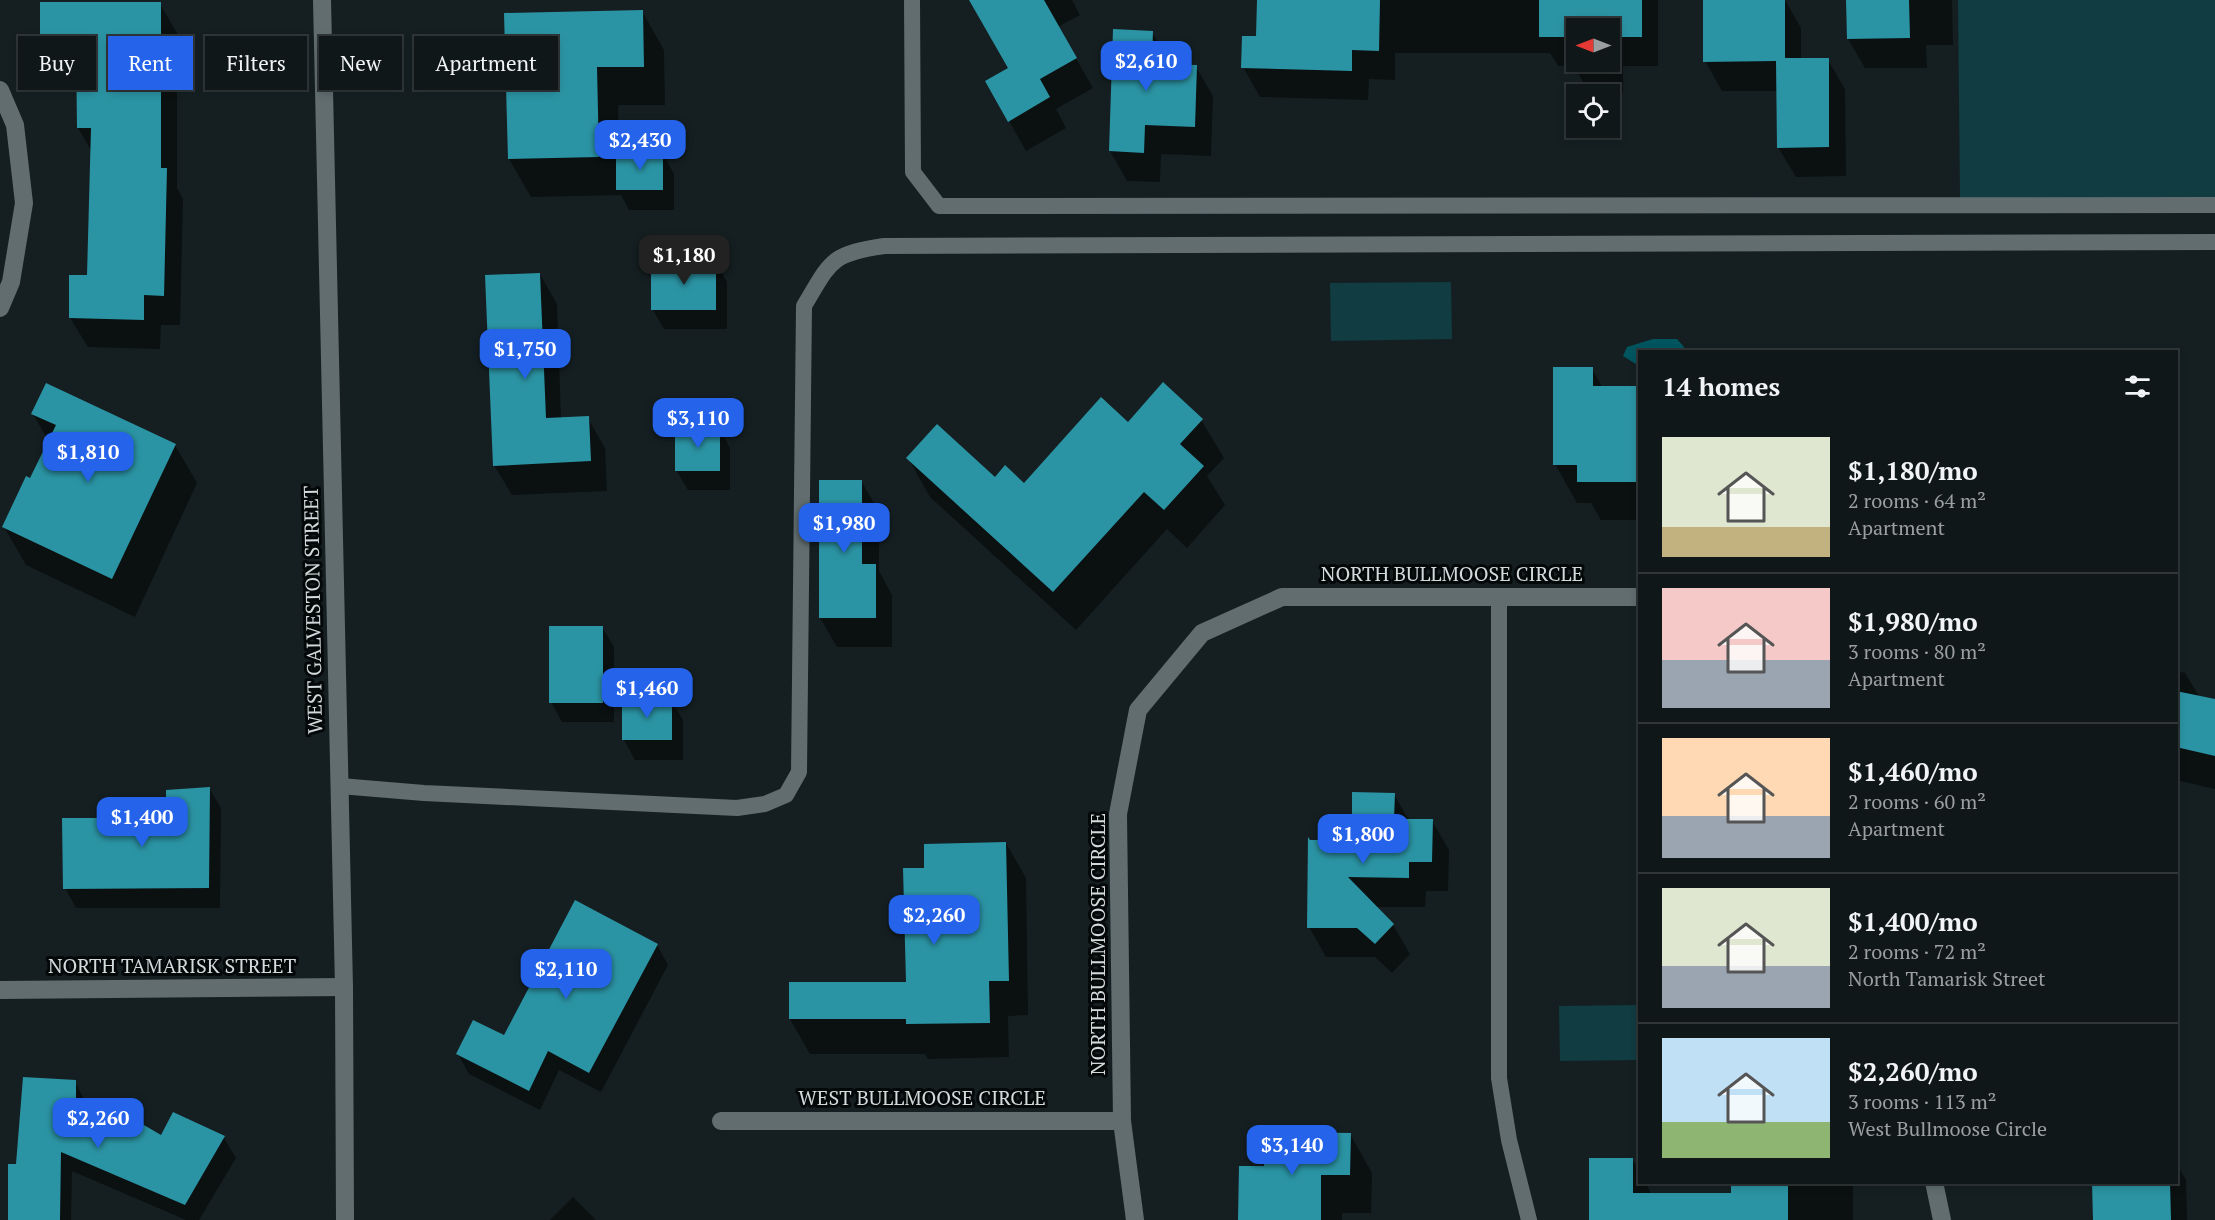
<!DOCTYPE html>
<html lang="en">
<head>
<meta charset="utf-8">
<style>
  body { margin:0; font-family:"PT Serif",serif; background:#1e2426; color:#f1f3f6; height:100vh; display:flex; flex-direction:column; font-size:22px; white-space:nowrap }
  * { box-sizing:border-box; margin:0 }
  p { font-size:20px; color:#9c9fa2 }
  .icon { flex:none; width:33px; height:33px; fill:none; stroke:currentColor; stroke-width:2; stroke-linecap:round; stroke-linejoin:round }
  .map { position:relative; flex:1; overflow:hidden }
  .panel { position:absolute; left:1638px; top:350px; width:540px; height:834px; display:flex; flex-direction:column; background:#101719; border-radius:0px; box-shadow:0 3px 9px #0003,0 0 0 2px #303638 }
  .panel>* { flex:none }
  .top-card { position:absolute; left:18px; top:36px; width:570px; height:54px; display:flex; gap:12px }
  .needle { width:39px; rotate:270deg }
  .buttons { position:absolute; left:1566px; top:18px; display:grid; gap:12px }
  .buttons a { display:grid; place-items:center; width:54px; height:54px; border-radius:0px; background:#101719; box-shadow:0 3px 9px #0003,0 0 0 2px #303638; font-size:30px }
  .price { position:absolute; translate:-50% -51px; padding:0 14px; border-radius:12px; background:#2563eb; color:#fff; font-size:20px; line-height:39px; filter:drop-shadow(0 2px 3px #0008) }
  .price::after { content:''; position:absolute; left:50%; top:36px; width:18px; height:14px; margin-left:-9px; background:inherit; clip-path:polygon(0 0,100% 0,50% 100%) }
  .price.current { background:#222; color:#fff }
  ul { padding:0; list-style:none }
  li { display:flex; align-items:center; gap:18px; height:150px; padding:0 24px }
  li+li { border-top:2px solid #303638 }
  li span { display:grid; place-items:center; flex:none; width:168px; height:120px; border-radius:0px; color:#555 }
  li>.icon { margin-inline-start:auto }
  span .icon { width:72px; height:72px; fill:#fffc; stroke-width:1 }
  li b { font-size:26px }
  h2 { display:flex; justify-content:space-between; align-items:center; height:72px; padding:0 24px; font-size:26px }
  .pill { padding:0 21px; border-radius:0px; background:#101719; box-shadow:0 3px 9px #0003,0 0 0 2px #303638; font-size:21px; line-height:54px }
  .pill.current { background:#2563eb; color:#fff }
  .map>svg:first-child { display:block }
</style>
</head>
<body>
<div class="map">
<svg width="2215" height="1220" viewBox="0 0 2215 1220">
  <rect width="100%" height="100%" fill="#151f21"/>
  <path fill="#103c42" d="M 1958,0 L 2215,0 L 2215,199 L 1960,199 Z
    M 1451,282 L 1452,339 L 1331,341 L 1330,283 Z
    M 1639,1005 L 1639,1060 L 1560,1061 L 1559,1006 Z"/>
  <path fill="#01555f" d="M 1653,339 L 1677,339 L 1684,347 L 1685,351 L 1640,351 L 1639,366 L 1623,356 L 1627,347 Z"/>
  <path fill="#0007" fill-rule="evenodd" d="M 971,0 L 1072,0 L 1080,15 L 1058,27 L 1093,88 L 1056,109 L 1066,128 L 1026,151 L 1009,121 L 1010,69 Z
    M 1259,0 L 1658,0 L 1658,66 L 1623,66 L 1623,92 L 1589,92 L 1574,66 L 1558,66 L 1550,53 L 1395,53 L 1395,80 L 1369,79 L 1368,100 L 1260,97 L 1243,67 L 1258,38 ZM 1576,28 L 1610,28 L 1610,62 L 1576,62 Z
    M 1704,0 L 1785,0 L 1801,28 L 1801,60 L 1828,60 L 1845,89 L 1846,176 L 1796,177 L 1778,147 L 1778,91 L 1722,91 L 1705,61 Z
    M 1848,0 L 1952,0 L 1953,45 L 1926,45 L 1927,68 L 1865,68 L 1848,39 Z
    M 160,4 L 177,33 L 177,188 L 183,199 L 180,325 L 161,325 L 160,349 L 88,347 L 70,318 L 89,277 L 92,152 L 78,128 L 78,76 L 58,76 L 41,46 Z
    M 642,11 L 664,50 L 665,105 L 618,105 L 619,154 L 663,154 L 674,174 L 674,210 L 629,210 L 621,195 L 531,197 L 509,159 Z
    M 1152,32 L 1169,62 L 1169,66 L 1196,67 L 1213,96 L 1211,156 L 1161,154 L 1160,182 L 1127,181 L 1110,151 Z
    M 715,262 L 727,282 L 727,329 L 664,329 L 653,310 Z
    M 540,274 L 557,304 L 561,419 L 588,418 L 605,448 L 607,491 L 512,495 L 494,465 Z
    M 1740,348 L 1784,348 L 1786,351 L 1740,351 Z
    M 1592,369 L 1603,388 L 1640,388 L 1640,520 L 1601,520 L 1591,503 L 1577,503 L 1555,464 Z
    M 33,414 L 175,445 L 197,483 L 135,617 L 26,565 L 4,527 L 31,480 L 49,442 Z
    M 1201,420 L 1224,458 L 1207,476 L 1225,505 L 1187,548 L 1167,529 L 1076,630 L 930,497 L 908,458 L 1024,485 L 1128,424 Z
    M 719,428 L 730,448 L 730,490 L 688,490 L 676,470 Z
    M 861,481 L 879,511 L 879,571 L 892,595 L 892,647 L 837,647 L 820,618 Z
    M 602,627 L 614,647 L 614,722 L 562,722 L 551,702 Z
    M 2176,671 L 2185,673 L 2200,698 L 2215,701 L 2215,789 L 2176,780 Z
    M 671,700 L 683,720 L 683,760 L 635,760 L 624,740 Z
    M 209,788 L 221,808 L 220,908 L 76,908 L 65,888 L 168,819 Z
    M 1394,794 L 1409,821 L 1432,821 L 1449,850 L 1448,891 L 1426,891 L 1425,907 L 1375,907 L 1393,925 L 1410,954 L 1392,973 L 1375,957 L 1326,957 L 1309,927 L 1353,842 Z
    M 1006,843 L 1026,878 L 1028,1015 L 1008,1016 L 1009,1057 L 928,1059 L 925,1054 L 810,1054 L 790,1019 L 907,983 L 926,869 Z
    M 657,945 L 668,965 L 601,1092 L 559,1070 L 540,1110 L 469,1074 L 458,1054 L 504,1037 Z
    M 75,1082 L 87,1105 L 162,1137 L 174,1114 L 224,1138 L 236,1158 L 199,1220 L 186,1220 L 72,1171 L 71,1220 L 10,1220 Z
    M 1350,1134 L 1372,1173 L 1371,1213 L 1342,1213 L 1342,1220 L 1240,1220 Z
    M 1632,1159 L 1640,1172 L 1640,1182 L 1645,1182 L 1652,1195 L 1732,1195 L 1732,1182 L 1853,1182 L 1853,1220 L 1590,1220 Z
    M 2176,1164 L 2186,1180 L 2187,1220 L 2094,1220 L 2094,1182 L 2176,1182 Z
    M 573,1197 L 596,1220 L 550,1220 Z"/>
  <path fill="#2b94a4" d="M 969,0 L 1044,0 L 1077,58 L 1040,79 L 1050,97 L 1008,122 L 985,81 L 1008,68 Z
    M 1257,0 L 1380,0 L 1379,51 L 1352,50 L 1352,71 L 1241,68 L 1242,36 L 1256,36 Z
    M 1539,0 L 1642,0 L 1642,37 L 1610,37 L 1610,28 L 1576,28 L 1576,62 L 1606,62 L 1606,63 L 1570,63 L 1570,37 L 1539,37 Z
    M 1703,0 L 1785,0 L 1785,58 L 1829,58 L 1829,147 L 1777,148 L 1776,61 L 1703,62 Z
    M 1846,0 L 1909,0 L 1910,38 L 1847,39 Z
    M 40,2 L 161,2 L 161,168 L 167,168 L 164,296 L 144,295 L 144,320 L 69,318 L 69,275 L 87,275 L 91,128 L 77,128 L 76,46 L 40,46 Z
    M 643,10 L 644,67 L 597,67 L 599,157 L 508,159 L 504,13 Z
    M 1113,29 L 1153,31 L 1152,64 L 1197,65 L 1195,127 L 1145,125 L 1144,153 L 1109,151 Z
    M 616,152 L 663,152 L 663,190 L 616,190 Z
    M 651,261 L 716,261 L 716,310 L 651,310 Z
    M 540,273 L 546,418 L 589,416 L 591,461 L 493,466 L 485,275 Z
    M 1553,367 L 1593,367 L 1593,386 L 1640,386 L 1640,482 L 1577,482 L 1577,465 L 1553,465 Z
    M 1163,382 L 1203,419 L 1180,444 L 1204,466 L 1164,510 L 1144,492 L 1053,592 L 906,458 L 937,424 L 995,477 L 1005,465 L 1024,483 L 1101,397 L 1128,422 Z
    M 46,383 L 176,444 L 112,579 L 2,527 L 26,476 L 30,478 L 56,425 L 31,414 Z
    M 675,427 L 720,427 L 720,471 L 675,471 Z
    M 819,480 L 862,480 L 862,564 L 876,564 L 876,618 L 819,618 Z
    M 549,626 L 603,626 L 603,703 L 549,703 Z
    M 2176,691 L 2215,699 L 2215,756 L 2176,747 Z
    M 622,698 L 672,698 L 672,740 L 622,740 Z
    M 210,787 L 209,888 L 63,889 L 62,818 L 166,818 L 166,790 Z
    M 1352,792 L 1395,793 L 1394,819 L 1433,819 L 1432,862 L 1409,862 L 1409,878 L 1348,877 L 1394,924 L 1375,944 L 1357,928 L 1307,928 L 1308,837 L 1310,840 L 1352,840 Z
    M 1006,842 L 1009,981 L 989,981 L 990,1023 L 906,1024 L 906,1019 L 789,1019 L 789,982 L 906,982 L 903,868 L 924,868 L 924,844 Z
    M 575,900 L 658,944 L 589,1073 L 548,1051 L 529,1091 L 456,1054 L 473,1020 L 504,1035 Z
    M 23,1077 L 76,1080 L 76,1101 L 120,1111 L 161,1135 L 173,1112 L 225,1136 L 185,1205 L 61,1152 L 60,1220 L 8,1220 L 8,1164 L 16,1164 Z
    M 1264,1132 L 1351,1133 L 1350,1175 L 1321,1175 L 1321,1220 L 1238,1220 L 1239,1166 L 1264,1166 Z
    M 1589,1158 L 1633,1158 L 1633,1193 L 1731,1193 L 1731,1182 L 1788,1182 L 1788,1220 L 1589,1220 Z
    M 2092,1182 L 2170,1182 L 2171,1220 L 2093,1220 Z"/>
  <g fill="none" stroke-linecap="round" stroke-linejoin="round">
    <path stroke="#616d6f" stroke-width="16" d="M 912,0 L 913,172 L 939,206 L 2215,205
      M 1499,597 L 1499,1078 L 1509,1140 L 1529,1220
      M 340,786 L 424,793 L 737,808 L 765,804 L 786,795 L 799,772 L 804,306 C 831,261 830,254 884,246 L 2215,242"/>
    <path stroke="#616d6f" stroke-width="18" d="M 0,90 L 15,125 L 24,203 L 11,282 L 0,308
      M 0,990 L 344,987
      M 721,1121 L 1122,1121
      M 1934,1182 L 1942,1220
      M 1135,1220 L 1122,1121 L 1118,814 L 1138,710 L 1202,633 L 1282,597 L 1640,597"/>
    <path stroke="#616d6f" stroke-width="18" d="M 322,0 L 344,987 L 345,1220"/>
  </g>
  <g text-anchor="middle" stroke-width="6" stroke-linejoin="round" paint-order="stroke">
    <g font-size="20" fill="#d3dadb" stroke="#050809">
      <text x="1452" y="581">NORTH BULLMOOSE CIRCLE</text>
      <text transform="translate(313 610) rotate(-91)" y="7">WEST GALVESTON STREET</text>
      <text transform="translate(1098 944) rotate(-90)" y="7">NORTH BULLMOOSE CIRCLE</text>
      <text x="172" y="973">NORTH TAMARISK STREET</text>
      <text x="922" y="1105">WEST BULLMOOSE CIRCLE</text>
    </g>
  </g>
</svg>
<div class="buttons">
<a><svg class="needle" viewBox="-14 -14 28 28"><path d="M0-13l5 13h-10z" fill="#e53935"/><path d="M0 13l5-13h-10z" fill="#9c9fa2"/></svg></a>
<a><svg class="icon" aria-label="locate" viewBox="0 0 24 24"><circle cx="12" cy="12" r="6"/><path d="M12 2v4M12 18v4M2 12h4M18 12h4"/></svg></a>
</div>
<b class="price" style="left:1146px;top:92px">$2,610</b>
<b class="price" style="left:640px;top:171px">$2,430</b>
<b class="price current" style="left:684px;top:286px">$1,180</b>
<b class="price" style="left:525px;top:380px">$1,750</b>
<b class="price" style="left:698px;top:449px">$3,110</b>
<b class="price" style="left:88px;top:483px">$1,810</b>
<b class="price" style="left:844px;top:554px">$1,980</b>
<b class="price" style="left:647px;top:719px">$1,460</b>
<b class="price" style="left:142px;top:848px">$1,400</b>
<b class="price" style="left:1363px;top:865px">$1,800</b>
<b class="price" style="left:934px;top:946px">$2,260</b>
<b class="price" style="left:566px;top:1000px">$2,110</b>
<b class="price" style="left:98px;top:1149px">$2,260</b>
<b class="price" style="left:1292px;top:1176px">$3,140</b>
<div class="top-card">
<a class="pill">Buy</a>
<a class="pill current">Rent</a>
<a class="pill">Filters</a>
<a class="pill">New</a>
<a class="pill">Apartment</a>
</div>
<section class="panel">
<h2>14 homes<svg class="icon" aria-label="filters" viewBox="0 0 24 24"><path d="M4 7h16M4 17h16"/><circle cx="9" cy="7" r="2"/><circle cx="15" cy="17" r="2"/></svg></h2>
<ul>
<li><span style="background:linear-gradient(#dfe7d0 75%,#c2b280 0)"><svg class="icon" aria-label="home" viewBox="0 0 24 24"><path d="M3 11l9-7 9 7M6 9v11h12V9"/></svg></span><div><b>$1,180/mo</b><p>2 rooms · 64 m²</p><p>Apartment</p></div></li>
<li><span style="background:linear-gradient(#f6c9c9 60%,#9aa5b1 0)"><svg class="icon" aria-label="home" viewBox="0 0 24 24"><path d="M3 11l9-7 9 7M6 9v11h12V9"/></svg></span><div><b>$1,980/mo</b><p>3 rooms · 80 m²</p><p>Apartment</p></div></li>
<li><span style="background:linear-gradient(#ffd9b3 65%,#9aa5b1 0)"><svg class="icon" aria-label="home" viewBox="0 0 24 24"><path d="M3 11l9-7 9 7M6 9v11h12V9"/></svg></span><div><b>$1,460/mo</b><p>2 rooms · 60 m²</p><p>Apartment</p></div></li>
<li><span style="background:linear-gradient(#dfe7d0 65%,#9aa5b1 0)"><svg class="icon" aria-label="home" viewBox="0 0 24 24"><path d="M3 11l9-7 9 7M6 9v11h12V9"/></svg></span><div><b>$1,400/mo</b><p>2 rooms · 72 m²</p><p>North Tamarisk Street</p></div></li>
<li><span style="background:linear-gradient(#bfe0f5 70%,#8fb573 0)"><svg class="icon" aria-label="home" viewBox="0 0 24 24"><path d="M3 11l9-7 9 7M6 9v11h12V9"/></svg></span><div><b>$2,260/mo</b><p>3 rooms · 113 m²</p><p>West Bullmoose Circle</p></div></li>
</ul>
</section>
</div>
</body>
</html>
